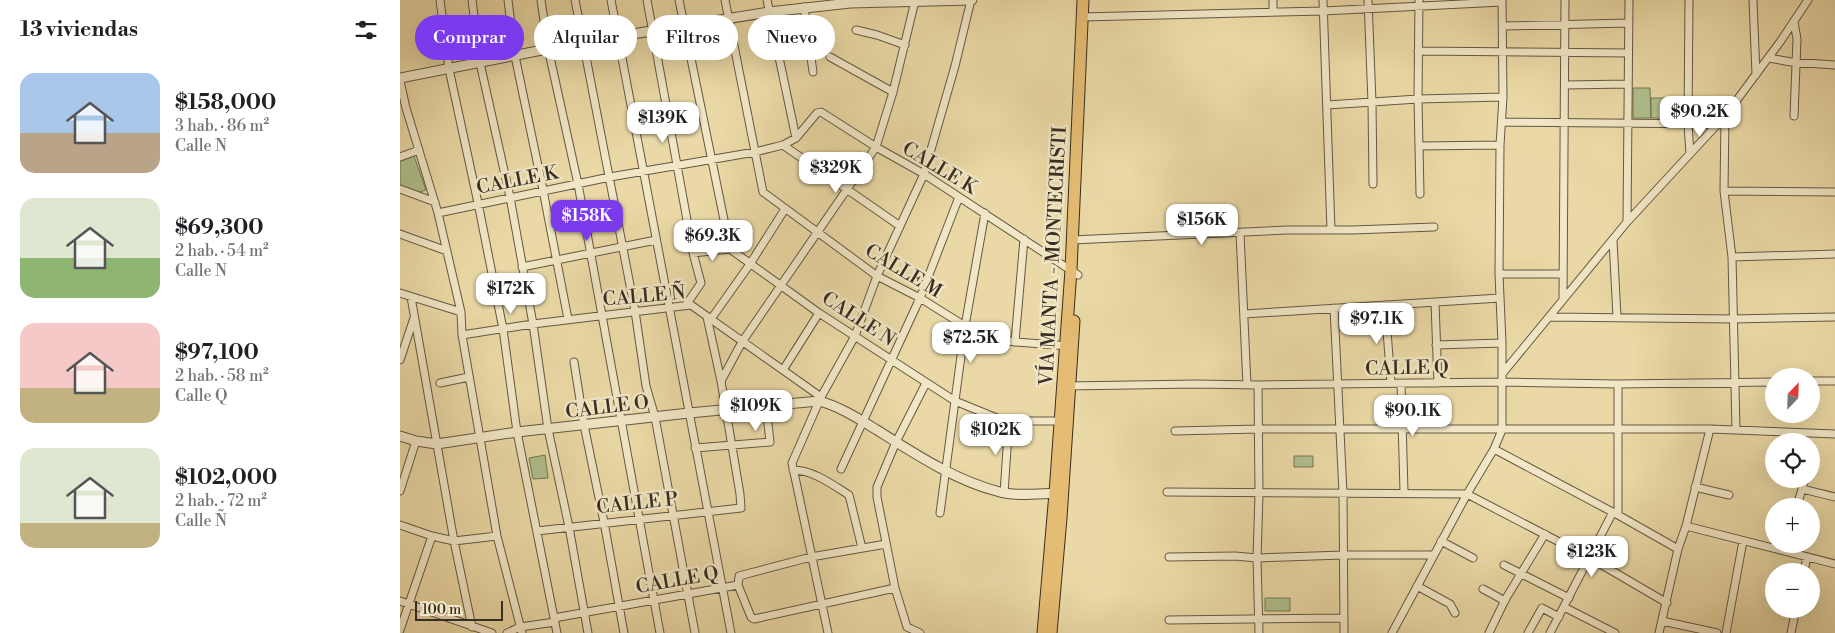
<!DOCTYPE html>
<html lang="es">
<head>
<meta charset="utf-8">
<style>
  body { margin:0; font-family:"Libre Bodoni",serif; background:#f6f6f6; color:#202124; height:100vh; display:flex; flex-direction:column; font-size:19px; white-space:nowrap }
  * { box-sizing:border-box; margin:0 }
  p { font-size:16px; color:#757577 }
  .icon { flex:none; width:28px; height:28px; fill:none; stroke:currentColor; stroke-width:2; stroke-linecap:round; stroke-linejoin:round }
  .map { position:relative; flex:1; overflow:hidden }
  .details { display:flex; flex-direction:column; background:#fff; width:400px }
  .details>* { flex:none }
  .hud { position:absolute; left:15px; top:15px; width:475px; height:45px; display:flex; gap:10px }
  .needle { width:32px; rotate:23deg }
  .controls { position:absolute; left:1365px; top:368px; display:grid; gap:10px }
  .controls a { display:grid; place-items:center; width:55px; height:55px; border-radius:50%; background:#fff; box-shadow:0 5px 20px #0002; font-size:25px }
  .scale { position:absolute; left:15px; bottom:12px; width:88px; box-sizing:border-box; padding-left:5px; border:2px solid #372d22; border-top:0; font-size:14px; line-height:18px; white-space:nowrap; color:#372d22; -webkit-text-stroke:4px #f1e6c5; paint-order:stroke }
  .price { position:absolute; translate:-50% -42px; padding:0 11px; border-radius:10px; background:#fff; color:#222; font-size:16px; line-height:32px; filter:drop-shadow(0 1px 2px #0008) }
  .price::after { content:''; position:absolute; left:50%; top:30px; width:15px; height:11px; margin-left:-8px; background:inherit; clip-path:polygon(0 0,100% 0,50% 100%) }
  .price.current { background:#7c3aed; color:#fff }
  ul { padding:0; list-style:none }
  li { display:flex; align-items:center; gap:15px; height:125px; padding:0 20px }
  li span { display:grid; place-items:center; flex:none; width:140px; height:100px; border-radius:15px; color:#555 }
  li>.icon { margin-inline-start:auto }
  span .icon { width:60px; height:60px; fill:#fffc; stroke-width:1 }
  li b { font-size:21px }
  h2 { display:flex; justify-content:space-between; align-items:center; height:60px; padding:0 20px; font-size:21px }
  .pill { padding:0 18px; border-radius:22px; background:#fff; box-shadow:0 5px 20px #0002; font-size:18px; line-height:45px }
  .pill.current { background:#7c3aed; color:#fff }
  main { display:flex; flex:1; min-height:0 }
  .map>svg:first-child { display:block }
</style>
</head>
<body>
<main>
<section class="details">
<h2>13 viviendas<svg class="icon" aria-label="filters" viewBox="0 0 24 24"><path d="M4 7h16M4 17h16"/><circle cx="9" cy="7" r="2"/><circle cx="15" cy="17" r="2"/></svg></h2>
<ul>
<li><span style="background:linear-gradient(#a9c7e8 60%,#b9a48a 0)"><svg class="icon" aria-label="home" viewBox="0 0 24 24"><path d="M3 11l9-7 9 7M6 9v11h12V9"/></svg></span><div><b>$158,000</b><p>3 hab. · 86 m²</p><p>Calle N</p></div></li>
<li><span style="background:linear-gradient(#dfe7d0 60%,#8fb573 0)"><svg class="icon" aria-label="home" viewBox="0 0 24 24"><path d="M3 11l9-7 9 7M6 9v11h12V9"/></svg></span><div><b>$69,300</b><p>2 hab. · 54 m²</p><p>Calle N</p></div></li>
<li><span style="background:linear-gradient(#f6c9c9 65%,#c2b280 0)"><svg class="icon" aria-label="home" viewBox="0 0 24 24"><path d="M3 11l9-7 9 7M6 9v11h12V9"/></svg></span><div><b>$97,100</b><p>2 hab. · 58 m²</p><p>Calle Q</p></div></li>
<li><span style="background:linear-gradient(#dfe7d0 75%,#c2b280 0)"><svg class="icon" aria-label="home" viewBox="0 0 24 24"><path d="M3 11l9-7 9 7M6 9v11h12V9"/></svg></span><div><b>$102,000</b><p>2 hab. · 72 m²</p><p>Calle Ñ</p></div></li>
</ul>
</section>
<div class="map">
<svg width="1435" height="633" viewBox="0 0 1435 633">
  <rect width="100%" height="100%" fill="#ead9a6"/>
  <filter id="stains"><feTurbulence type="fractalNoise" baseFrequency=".004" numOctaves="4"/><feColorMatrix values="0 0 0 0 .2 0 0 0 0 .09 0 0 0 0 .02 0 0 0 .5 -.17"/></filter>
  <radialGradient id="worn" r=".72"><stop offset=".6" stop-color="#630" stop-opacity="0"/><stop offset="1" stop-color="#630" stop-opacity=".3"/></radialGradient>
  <path fill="#b0c08c" stroke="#747657" d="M 1233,88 L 1250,88 L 1251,118 L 1233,118 Z
    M 1251,98 L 1286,98 L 1286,118 L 1251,118 Z
    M 14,156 L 26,190 L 17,193 L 0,186 L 0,161 Z
    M 145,455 L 148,478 L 133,479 L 129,458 Z
    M 894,456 L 913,456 L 913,467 L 894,467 Z
    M 865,598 L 890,598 L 890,611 L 865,611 Z"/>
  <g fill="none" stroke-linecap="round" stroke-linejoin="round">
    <g stroke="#645843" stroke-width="9">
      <path id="minor" d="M 40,0 L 49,69 L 78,203 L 103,329 L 117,432 L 157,633
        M 72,0 L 80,63 L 110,197 L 133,324 L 148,429 L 169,527 L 188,633
        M 108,0 L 115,56 L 142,185 L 168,319
        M 141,0 L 148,48 L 178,184 L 260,633
        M 175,0 L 235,311 L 246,386 L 255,417 L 295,633
        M 211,0 L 331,633
        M 247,0 L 293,253 L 301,283 L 286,305
        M 279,0 L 330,249
        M 325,0 L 363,192 L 477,276 L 520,298 L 565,326 L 604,340 L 615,342 L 669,346
        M 367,0 L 396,138
        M 923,0 L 931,230
        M 968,0 L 972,102 L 973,184
        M 1019,0 L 1018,99 L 1020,194
        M 1289,0 L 1288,124 L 1290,154
        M 1353,0 L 1356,75
        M 404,7 L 413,72
        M 873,12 L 873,0
        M 682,17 L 923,11 L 1102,2
        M 1394,22 L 1397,39 L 1394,116
        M 1103,26 L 1228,23
        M 456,30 L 477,35 L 505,45
        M 1018,51 L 1228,53
        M 430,57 L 493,92
        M 1369,58 L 1391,62 L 1435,65
        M 0,81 L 6,108 L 38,213 L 61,312 L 62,335 L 97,536 L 122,633
        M 1165,85 L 1228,84
        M 927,105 L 1018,99 L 1103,97
        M 1325,116 L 1324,191 L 1332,257 L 1336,430
        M 1102,122 L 1318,124
        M 383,145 L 500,226
        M 1019,146 L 1100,145
        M 0,157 L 19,150
        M 0,189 L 35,202
        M 1324,191 L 1435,192
        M 38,213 L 210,177 L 355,152 L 383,145 L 396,138 L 417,113 L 421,112 L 476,147 L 524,174 L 678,275
        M 1227,222 L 1229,0
        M 840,233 L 847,385
        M 0,234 L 47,251
        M 672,240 L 886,230 L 953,230 L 1034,227
        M 1213,240 L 1217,317
        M 293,253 L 330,249 L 419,313 L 555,401 L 604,421 L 663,421
        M 1332,257 L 1435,254
        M 122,267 L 256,240
        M 1099,274 L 1163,274
        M 0,293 L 61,312
        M 11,297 L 54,541 L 72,627
        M 1163,299 L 1165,0
        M 1035,303 L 1038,383
        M 985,305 L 991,383
        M 934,308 L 943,493 L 944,633
        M 844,314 L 1100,298
        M 1149,317 L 1333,319 L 1435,317
        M 311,319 L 350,264 L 385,209
        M 62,335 L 133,324 L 291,305 L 421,397
        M 615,342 L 624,239
        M 1036,345 L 1102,343
        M 0,360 L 14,318
        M 174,362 L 184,425 L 204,522 L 224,633
        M 383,370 L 419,313
        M 1102,374 L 1227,222 L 1325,116 L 1380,42 L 1408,0
        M 321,381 L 342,342 L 476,147 L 493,92 L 515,1
        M 1411,381 L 1435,381
        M 40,383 L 69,377
        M 1001,383 L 1004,492
        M 858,385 L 859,494 L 857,558 L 859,633
        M 667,386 L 796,384 L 858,385 L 1102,382 L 1218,384 L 1374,382
        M 775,431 L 858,429 L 1310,429 L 1435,434
        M 295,448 L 370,442 L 366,406
        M 1094,449 L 1218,515 L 1278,549
        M 441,469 L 520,298 L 559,197
        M 393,470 C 413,470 433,485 449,495 L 462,548
        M 1295,487 L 1329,495
        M 1402,489 L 1435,497
        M 0,491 L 16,441
        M 767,492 L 1067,494 L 1190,558 L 1267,603
        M 604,493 L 609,420
        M 1397,506 L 1405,479
        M 540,513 L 565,326 L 585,213
        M 1218,515 L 1218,384
        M 0,525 L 32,536 L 54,541 L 97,536
        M 1286,526 L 1435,564
        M 137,531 L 341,508 L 340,494 L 321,381 L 307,317
        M 1041,541 L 1073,558
        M 486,544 L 411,557 L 339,576 L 338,585 L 351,617 L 354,619 L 495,588
        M 1385,551 L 1387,544
        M 769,557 L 835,556 L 857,558 L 943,555 L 1034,555
        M 1104,565 L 1169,598
        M 1404,571 L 1407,557
        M 1017,586 L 1050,604 L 1055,613
        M 1083,589 L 1105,601
        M 0,601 L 92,633
        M 1164,607 L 1215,633
        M 154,618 L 338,585
        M 769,620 L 944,618
        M 1262,621 L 1317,633
        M 0,630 L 32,536
        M 107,633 L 120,627 L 155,622
        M 428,633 L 392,463 L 421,397 L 455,336 L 477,276 L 524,174 L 555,66 L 571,0
        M 520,633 L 507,627 L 495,588 L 477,497 L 477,487 L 496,442 L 526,383
        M 992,633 L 1067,494 L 1094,449 L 1102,430 L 1102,343 L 1099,274 L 1100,145 L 1103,97 L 1102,0
        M 1089,633 L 1105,600 L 1145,534
        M 1128,633 L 1142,608 L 1159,617
        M 1150,633 L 1213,512
        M 1259,633 L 1278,549 L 1286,526 L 1310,429
        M 1326,633 L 1343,541
        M 1391,633 L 1396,609"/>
    </g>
    <g stroke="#645843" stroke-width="11">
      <path id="tertiary" d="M 0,78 L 183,42 L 369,12 L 450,3 L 572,0
        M 0,436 L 16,441 L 37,444 L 117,432 L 289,413 L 419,401 C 439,406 459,419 477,430 C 515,454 556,481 600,492 C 617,497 643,493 661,493"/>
    </g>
    <g stroke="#372d22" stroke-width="13">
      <path id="primary" d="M 643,633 L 655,493 L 671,270 L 683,0
        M 651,633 L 661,518 L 674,321"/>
    </g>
    <use href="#minor" stroke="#f1e6c5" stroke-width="7"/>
    <use href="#tertiary" stroke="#f1e6c5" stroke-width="9"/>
    <use href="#primary" stroke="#e5bc73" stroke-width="11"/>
  </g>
  <g text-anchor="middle" stroke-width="5" stroke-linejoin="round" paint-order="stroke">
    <g font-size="19" fill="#372d22" stroke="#f1e6c5">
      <text transform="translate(540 167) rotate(31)" y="7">CALLE K</text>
      <text transform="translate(117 179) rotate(-11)" y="7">CALLE K</text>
      <text transform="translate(652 256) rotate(-87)" y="7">VÍA MANTA - MONTECRISTI</text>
      <text transform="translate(504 270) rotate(31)" y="7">CALLE M</text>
      <text transform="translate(244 295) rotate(-5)" y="7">CALLE Ñ</text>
      <text transform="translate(459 318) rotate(33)" y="7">CALLE N</text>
      <text transform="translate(1007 367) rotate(-1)" y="7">CALLE Q</text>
      <text transform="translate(207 406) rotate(-7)" y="7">CALLE O</text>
      <text transform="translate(237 502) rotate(-6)" y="7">CALLE P</text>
      <text transform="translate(277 579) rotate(-10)" y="7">CALLE Q</text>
    </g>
  </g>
  <rect width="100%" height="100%" filter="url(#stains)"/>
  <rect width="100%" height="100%" fill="url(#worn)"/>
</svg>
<div class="controls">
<a><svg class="needle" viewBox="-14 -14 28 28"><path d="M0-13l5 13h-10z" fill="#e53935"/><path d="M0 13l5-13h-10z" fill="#757577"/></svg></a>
<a><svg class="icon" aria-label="locate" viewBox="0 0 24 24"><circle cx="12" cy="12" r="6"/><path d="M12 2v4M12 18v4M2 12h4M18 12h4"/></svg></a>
<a>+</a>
<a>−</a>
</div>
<div class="scale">100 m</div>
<b class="price" style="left:1300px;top:138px">$90.2K</b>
<b class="price" style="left:263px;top:144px">$139K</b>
<b class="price" style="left:436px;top:194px">$329K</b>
<b class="price current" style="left:187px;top:242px">$158K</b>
<b class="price" style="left:802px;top:246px">$156K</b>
<b class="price" style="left:313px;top:262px">$69.3K</b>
<b class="price" style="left:111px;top:315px">$172K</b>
<b class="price" style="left:977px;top:345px">$97.1K</b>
<b class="price" style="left:571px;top:364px">$72.5K</b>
<b class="price" style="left:356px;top:432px">$109K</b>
<b class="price" style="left:1013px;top:437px">$90.1K</b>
<b class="price" style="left:596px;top:456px">$102K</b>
<b class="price" style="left:1192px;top:578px">$123K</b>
<div class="hud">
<a class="pill current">Comprar</a>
<a class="pill">Alquilar</a>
<a class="pill">Filtros</a>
<a class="pill">Nuevo</a>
</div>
</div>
</main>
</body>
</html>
